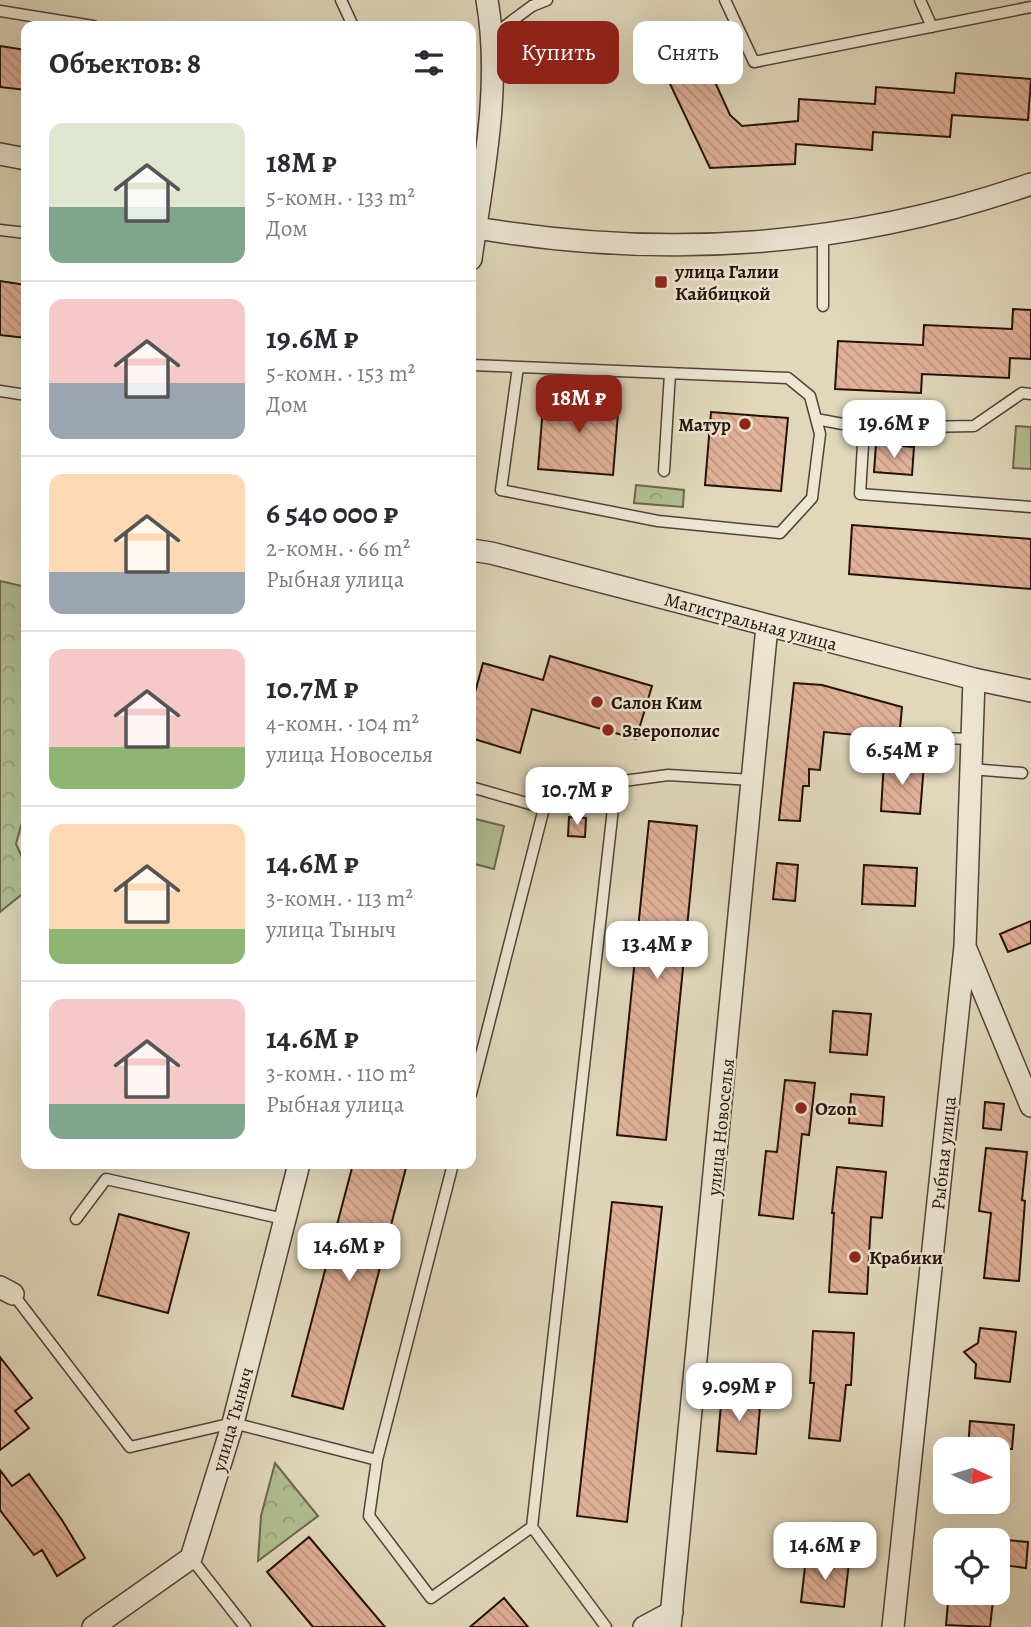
<!DOCTYPE html>
<html lang="ru">
<head>
<meta charset="utf-8">
<style>
  body { margin:0; font-family:Alegreya,serif; background:#f7f7f7; color:#2b2b33; height:100vh; display:flex; flex-direction:column; font-size:26px; white-space:nowrap }
  * { box-sizing:border-box; margin:0 }
  p { font-size:23px; color:#7c7c81 }
  .icon { flex:none; width:38px; height:38px; fill:none; stroke:currentColor; stroke-width:2; stroke-linecap:round; stroke-linejoin:round }
  .map { position:relative; flex:1; overflow:hidden }
  .sheet { position:absolute; left:21px; top:21px; width:455px; height:1148px; display:flex; flex-direction:column; background:#fff; border-radius:14px; box-shadow:0 7px 28px #0002 }
  .sheet>* { flex:none }
  .hud { position:absolute; left:497px; top:21px; width:429px; height:63px; display:flex; gap:14px }
  .needle { width:46px; rotate:94deg }
  .controls { position:absolute; left:933px; top:1437px; display:grid; gap:14px }
  .controls a { display:grid; place-items:center; width:77px; height:77px; border-radius:14px; background:#fff; box-shadow:0 7px 28px #0002; font-size:35px }
  .price { position:absolute; translate:-50% -60px; padding:0 16px; border-radius:14px; background:#fff; color:#222; font-size:23px; line-height:46px; filter:drop-shadow(0 2px 4px #0008) }
  .price::after { content:''; position:absolute; left:50%; top:42px; width:21px; height:16px; margin-left:-10px; background:inherit; clip-path:polygon(0 0,100% 0,50% 100%) }
  .price.active { background:#8f2418; color:#fff }
  ul { padding:0; list-style:none }
  li { display:flex; align-items:center; gap:21px; height:175px; padding:0 28px }
  li+li { border-top:2px solid #e1e1e2 }
  li span { display:grid; place-items:center; flex:none; width:196px; height:140px; border-radius:14px; color:#555 }
  li>.icon { margin-inline-start:auto }
  span .icon { width:84px; height:84px; fill:#fffc; stroke-width:1 }
  li b { font-size:30px }
  h2 { display:flex; justify-content:space-between; align-items:center; height:84px; padding:0 28px; font-size:30px }
  .tag { padding:0 24px; border-radius:14px; background:#fff; box-shadow:0 7px 28px #0002; font-size:24px; line-height:63px }
  .tag.active { background:#8f2418; color:#fff }
  .map>svg:first-child { display:block }
</style>
</head>
<body>
<div class="map">
<svg width="1031" height="1627" viewBox="0 0 1031 1627">
  <defs>
    <pattern id="forest-crowns" width="20" height="18" patternUnits="userSpaceOnUse" patternTransform="scale(1.75)"><rect width="20" height="18" fill="#b1bf92"/><path d="M2 6a3 3 0 1 1 6 0M12 15a3 3 0 1 1 6 0" fill="none" stroke="#98a37c"/></pattern>
    <pattern id="building-back-hatch" width="6" height="6" patternUnits="userSpaceOnUse" patternTransform="scale(1.75)"><rect width="6" height="6" fill="#e1b199"/><path d="M-1 5l2 2M0 0l6 6M5-1l2 2" fill="none" stroke="#c19782"/></pattern>
  </defs>
  <rect width="100%" height="100%" fill="#e1d8bc"/>
  <filter id="stains"><feTurbulence type="fractalNoise" baseFrequency=".00286" numOctaves="4"/><feColorMatrix values="0 0 0 0 .2 0 0 0 0 .09 0 0 0 0 .02 0 0 0 .5 -.17"/></filter>
  <radialGradient id="worn" r=".72"><stop offset=".6" stop-color="#630" stop-opacity="0"/><stop offset="1" stop-color="#630" stop-opacity=".3"/></radialGradient>
  <path fill="url(#forest-crowns)" stroke="#6b684d" stroke-width="2" d="M 636,485 L 684,490 L 683,507 L 634,503 Z
    M 0,581 L 26,587 L 26,808 L 16,844 L 26,866 L 26,891 L 0,912 Z
    M 275,1463 L 318,1516 L 258,1561 L 261,1516 Z"/>
  <path fill="#b1bf92" stroke="#6b684d" stroke-width="2" d="M 1016,426 L 1031,427 L 1031,469 L 1013,468 Z
    M 471,818 L 504,826 L 494,869 L 471,863 Z"/>
  <path fill="url(#building-back-hatch)" stroke="#251008" stroke-width="2" d="M 0,46 L 26,50 L 26,90 L 0,87 Z
    M 699,47 L 730,115 L 742,126 L 798,121 L 799,99 L 875,104 L 876,87 L 954,93 L 956,73 L 1031,79 L 1028,120 L 952,115 L 950,137 L 873,132 L 872,150 L 796,144 L 795,164 L 710,168 L 662,67 Z
    M 0,281 L 26,285 L 26,338 L 0,335 Z
    M 1013,309 L 1031,310 L 1031,359 L 1010,358 L 1009,378 L 922,374 L 921,393 L 835,389 L 838,341 L 923,345 L 924,325 L 1012,329 Z
    M 544,395 L 619,401 L 613,475 L 538,469 Z
    M 711,412 L 788,418 L 781,491 L 705,485 Z
    M 876,444 L 914,447 L 912,475 L 874,472 Z
    M 852,525 L 1031,539 L 1031,589 L 849,574 Z
    M 550,656 L 652,686 L 636,739 L 532,709 L 520,753 L 471,738 L 471,707 L 483,663 L 543,680 Z
    M 794,683 L 822,685 L 902,707 L 899,739 L 824,732 L 820,770 L 809,769 L 809,786 L 803,786 L 800,821 L 779,820 Z
    M 884,761 L 924,764 L 920,814 L 881,811 Z
    M 569,817 L 586,818 L 585,837 L 568,836 Z
    M 649,821 L 697,826 L 666,1140 L 617,1135 Z
    M 777,863 L 798,865 L 795,901 L 773,899 Z
    M 864,865 L 917,868 L 915,906 L 862,904 Z
    M 1031,921 L 1031,943 L 1008,952 L 1000,934 Z
    M 833,1011 L 871,1014 L 867,1055 L 830,1052 Z
    M 785,1080 L 815,1083 L 809,1135 L 802,1134 L 793,1219 L 759,1215 L 766,1151 L 777,1152 Z
    M 851,1094 L 884,1097 L 882,1126 L 849,1123 Z
    M 985,1102 L 1004,1104 L 1001,1130 L 983,1128 Z
    M 986,1148 L 1027,1152 L 1022,1200 L 1025,1201 L 1019,1281 L 984,1278 L 991,1213 L 979,1211 Z
    M 353,1164 L 407,1164 L 343,1409 L 292,1396 Z
    M 837,1167 L 886,1172 L 882,1218 L 871,1217 L 867,1294 L 829,1292 L 834,1213 L 832,1213 Z
    M 612,1202 L 662,1207 L 627,1522 L 577,1516 Z
    M 119,1214 L 189,1233 L 168,1313 L 98,1295 Z
    M 980,1328 L 1016,1332 L 1010,1382 L 975,1378 L 976,1364 L 964,1352 L 978,1343 Z
    M 813,1331 L 854,1333 L 851,1385 L 846,1385 L 840,1441 L 809,1438 L 814,1383 L 810,1383 Z
    M 0,1357 L 32,1398 L 15,1411 L 29,1428 L 0,1450 Z
    M 722,1392 L 761,1395 L 756,1454 L 717,1451 Z
    M 970,1421 L 1014,1425 L 1012,1449 L 968,1449 Z
    M 0,1470 L 12,1486 L 29,1474 L 62,1520 L 85,1558 L 57,1576 L 42,1550 L 34,1555 L 0,1510 Z
    M 309,1537 L 385,1627 L 313,1627 L 267,1572 Z
    M 1006,1540 L 1028,1542 L 1026,1568 L 1003,1565 Z
    M 806,1558 L 849,1562 L 844,1607 L 801,1602 Z
    M 949,1592 L 994,1592 L 990,1627 L 946,1625 Z
    M 504,1598 L 528,1627 L 470,1627 Z"/>
  <g fill="none" stroke-linecap="round" stroke-linejoin="round">
    <g stroke="#544235" stroke-width="13">
      <path id="service" d="M 341,0 L 353,26
        M 725,0 L 754,62 L 1031,7
        M 920,0 L 932,27
        M 0,11 L 93,26
        M 493,35 L 532,6 L 547,0
        M 0,230 L 26,233
        M 823,235 L 823,306
        M 471,365 L 788,378 L 810,396 L 820,434 L 812,498 L 780,533 L 658,521 L 501,490 L 518,367
        M 0,391 L 26,395
        M 1031,394 L 1022,393 L 974,426 L 864,428 L 860,494 L 1031,507
        M 816,419 L 864,428
        M 664,471 L 670,373
        M 908,737 L 972,739
        M 971,769 L 1022,773
        M 471,787 L 544,808 L 565,777 L 616,782 L 668,775 L 753,780
        M 471,1094 L 544,808
        M 453,1164 L 377,1460 L 369,1516 L 431,1598 L 532,1527 L 616,782
        M 76,1219 L 106,1179 L 284,1219
        M 13,1294 L 130,1447 L 233,1423 L 377,1460
        M 532,1527 L 606,1627
        M 191,1558 L 245,1627"/>
    </g>
    <g stroke="#544235" stroke-width="24">
      <path id="minor" d="M 0,154 L 26,159
        M 471,227 C 663,260 846,248 1031,184
        M 471,259 C 483,174 502,86 487,0
        M 471,550 L 491,553 L 974,679 L 1031,691
        M 966,949 L 1031,1106
        M 0,1287 L 13,1294
        M 93,1627 L 191,1558 L 233,1423 L 299,1164
        M 644,1627 L 672,1612
        M 670,1627 L 767,626
        M 893,1627 L 965,946 L 974,679"/>
    </g>
    <use href="#service" stroke="#ece6d3" stroke-width="10"/>
    <use href="#minor" stroke="#ece6d3" stroke-width="21"/>
  </g>
  <g fill="#8f2418" stroke="#ece6d3" stroke-width="2.5">
    <rect x="654" y="275" width="14" height="14" rx="3.5"/>
    <circle cx="745" cy="424" r="7"/>
    <circle cx="597" cy="702" r="7"/>
    <circle cx="608" cy="730" r="7"/>
    <circle cx="801" cy="1108" r="7"/>
    <circle cx="855" cy="1257" r="7"/>
  </g>
  <g text-anchor="middle" stroke-width="5" stroke-linejoin="round" paint-order="stroke">
    <g font-size="19" font-weight="bold" fill="#251008" stroke="#ece6d3" text-anchor="start">
      <text x="675" y="278">улица Галии<tspan x="675" dy="22">Кайбицкой</tspan></text>
      <text x="731" y="431" text-anchor="end">Матур</text>
      <text x="611" y="709">Салон Ким</text>
      <text x="622" y="737">Зверополис</text>
      <text x="815" y="1115">Ozon</text>
      <text x="869" y="1264">Крабики</text>
    </g>
    <g font-size="19" fill="#251008" stroke="#ece6d3">
      <text transform="translate(751 621) rotate(15)" y="7">Магистральная улица</text>
      <text transform="translate(720 1127) rotate(-84)" y="7">улица Новоселья</text>
      <text transform="translate(943 1153) rotate(-84)" y="7">Рыбная улица</text>
      <text transform="translate(232 1419) rotate(-74)" y="7">улица Тыныч</text>
    </g>
  </g>
  <rect width="100%" height="100%" filter="url(#stains)"/>
  <rect width="100%" height="100%" fill="url(#worn)"/>
</svg>
<div class="controls">
<a><svg class="needle" viewBox="-14 -14 28 28"><path d="M0-13l5 13h-10z" fill="#e53935"/><path d="M0 13l5-13h-10z" fill="#7c7c81"/></svg></a>
<a><svg class="icon" aria-label="locate" viewBox="0 0 24 24"><circle cx="12" cy="12" r="6"/><path d="M12 2v4M12 18v4M2 12h4M18 12h4"/></svg></a>
</div>
<b class="price active" style="left:579px;top:435px">18M ₽</b>
<b class="price" style="left:894px;top:460px">19.6M ₽</b>
<b class="price" style="left:902px;top:787px">6.54M ₽</b>
<b class="price" style="left:577px;top:827px">10.7M ₽</b>
<b class="price" style="left:657px;top:981px">13.4M ₽</b>
<b class="price" style="left:349px;top:1283px">14.6M ₽</b>
<b class="price" style="left:739px;top:1423px">9.09M ₽</b>
<b class="price" style="left:825px;top:1582px">14.6M ₽</b>
<div class="hud">
<a class="tag active">Купить</a>
<a class="tag">Снять</a>
</div>
<section class="sheet">
<h2>Объектов: 8<svg class="icon" aria-label="filters" viewBox="0 0 24 24"><path d="M4 7h16M4 17h16"/><circle cx="9" cy="7" r="2"/><circle cx="15" cy="17" r="2"/></svg></h2>
<ul>
<li><span style="background:linear-gradient(#dfe7d0 60%,#7fa58c 0)"><svg class="icon" aria-label="home" viewBox="0 0 24 24"><path d="M3 11l9-7 9 7M6 9v11h12V9"/></svg></span><div><b>18M ₽</b><p>5-комн. · 133 m²</p><p>Дом</p></div></li>
<li><span style="background:linear-gradient(#f6c9c9 60%,#9aa5b1 0)"><svg class="icon" aria-label="home" viewBox="0 0 24 24"><path d="M3 11l9-7 9 7M6 9v11h12V9"/></svg></span><div><b>19.6M ₽</b><p>5-комн. · 153 m²</p><p>Дом</p></div></li>
<li><span style="background:linear-gradient(#ffd9b3 70%,#9aa5b1 0)"><svg class="icon" aria-label="home" viewBox="0 0 24 24"><path d="M3 11l9-7 9 7M6 9v11h12V9"/></svg></span><div><b>6 540 000 ₽</b><p>2-комн. · 66 m²</p><p>Рыбная улица</p></div></li>
<li><span style="background:linear-gradient(#f6c9c9 70%,#8fb573 0)"><svg class="icon" aria-label="home" viewBox="0 0 24 24"><path d="M3 11l9-7 9 7M6 9v11h12V9"/></svg></span><div><b>10.7M ₽</b><p>4-комн. · 104 m²</p><p>улица Новоселья</p></div></li>
<li><span style="background:linear-gradient(#ffd9b3 75%,#8fb573 0)"><svg class="icon" aria-label="home" viewBox="0 0 24 24"><path d="M3 11l9-7 9 7M6 9v11h12V9"/></svg></span><div><b>14.6M ₽</b><p>3-комн. · 113 m²</p><p>улица Тыныч</p></div></li>
<li><span style="background:linear-gradient(#f6c9c9 75%,#7fa58c 0)"><svg class="icon" aria-label="home" viewBox="0 0 24 24"><path d="M3 11l9-7 9 7M6 9v11h12V9"/></svg></span><div><b>14.6M ₽</b><p>3-комн. · 110 m²</p><p>Рыбная улица</p></div></li>
</ul>
</section>
</div>
</body>
</html>
